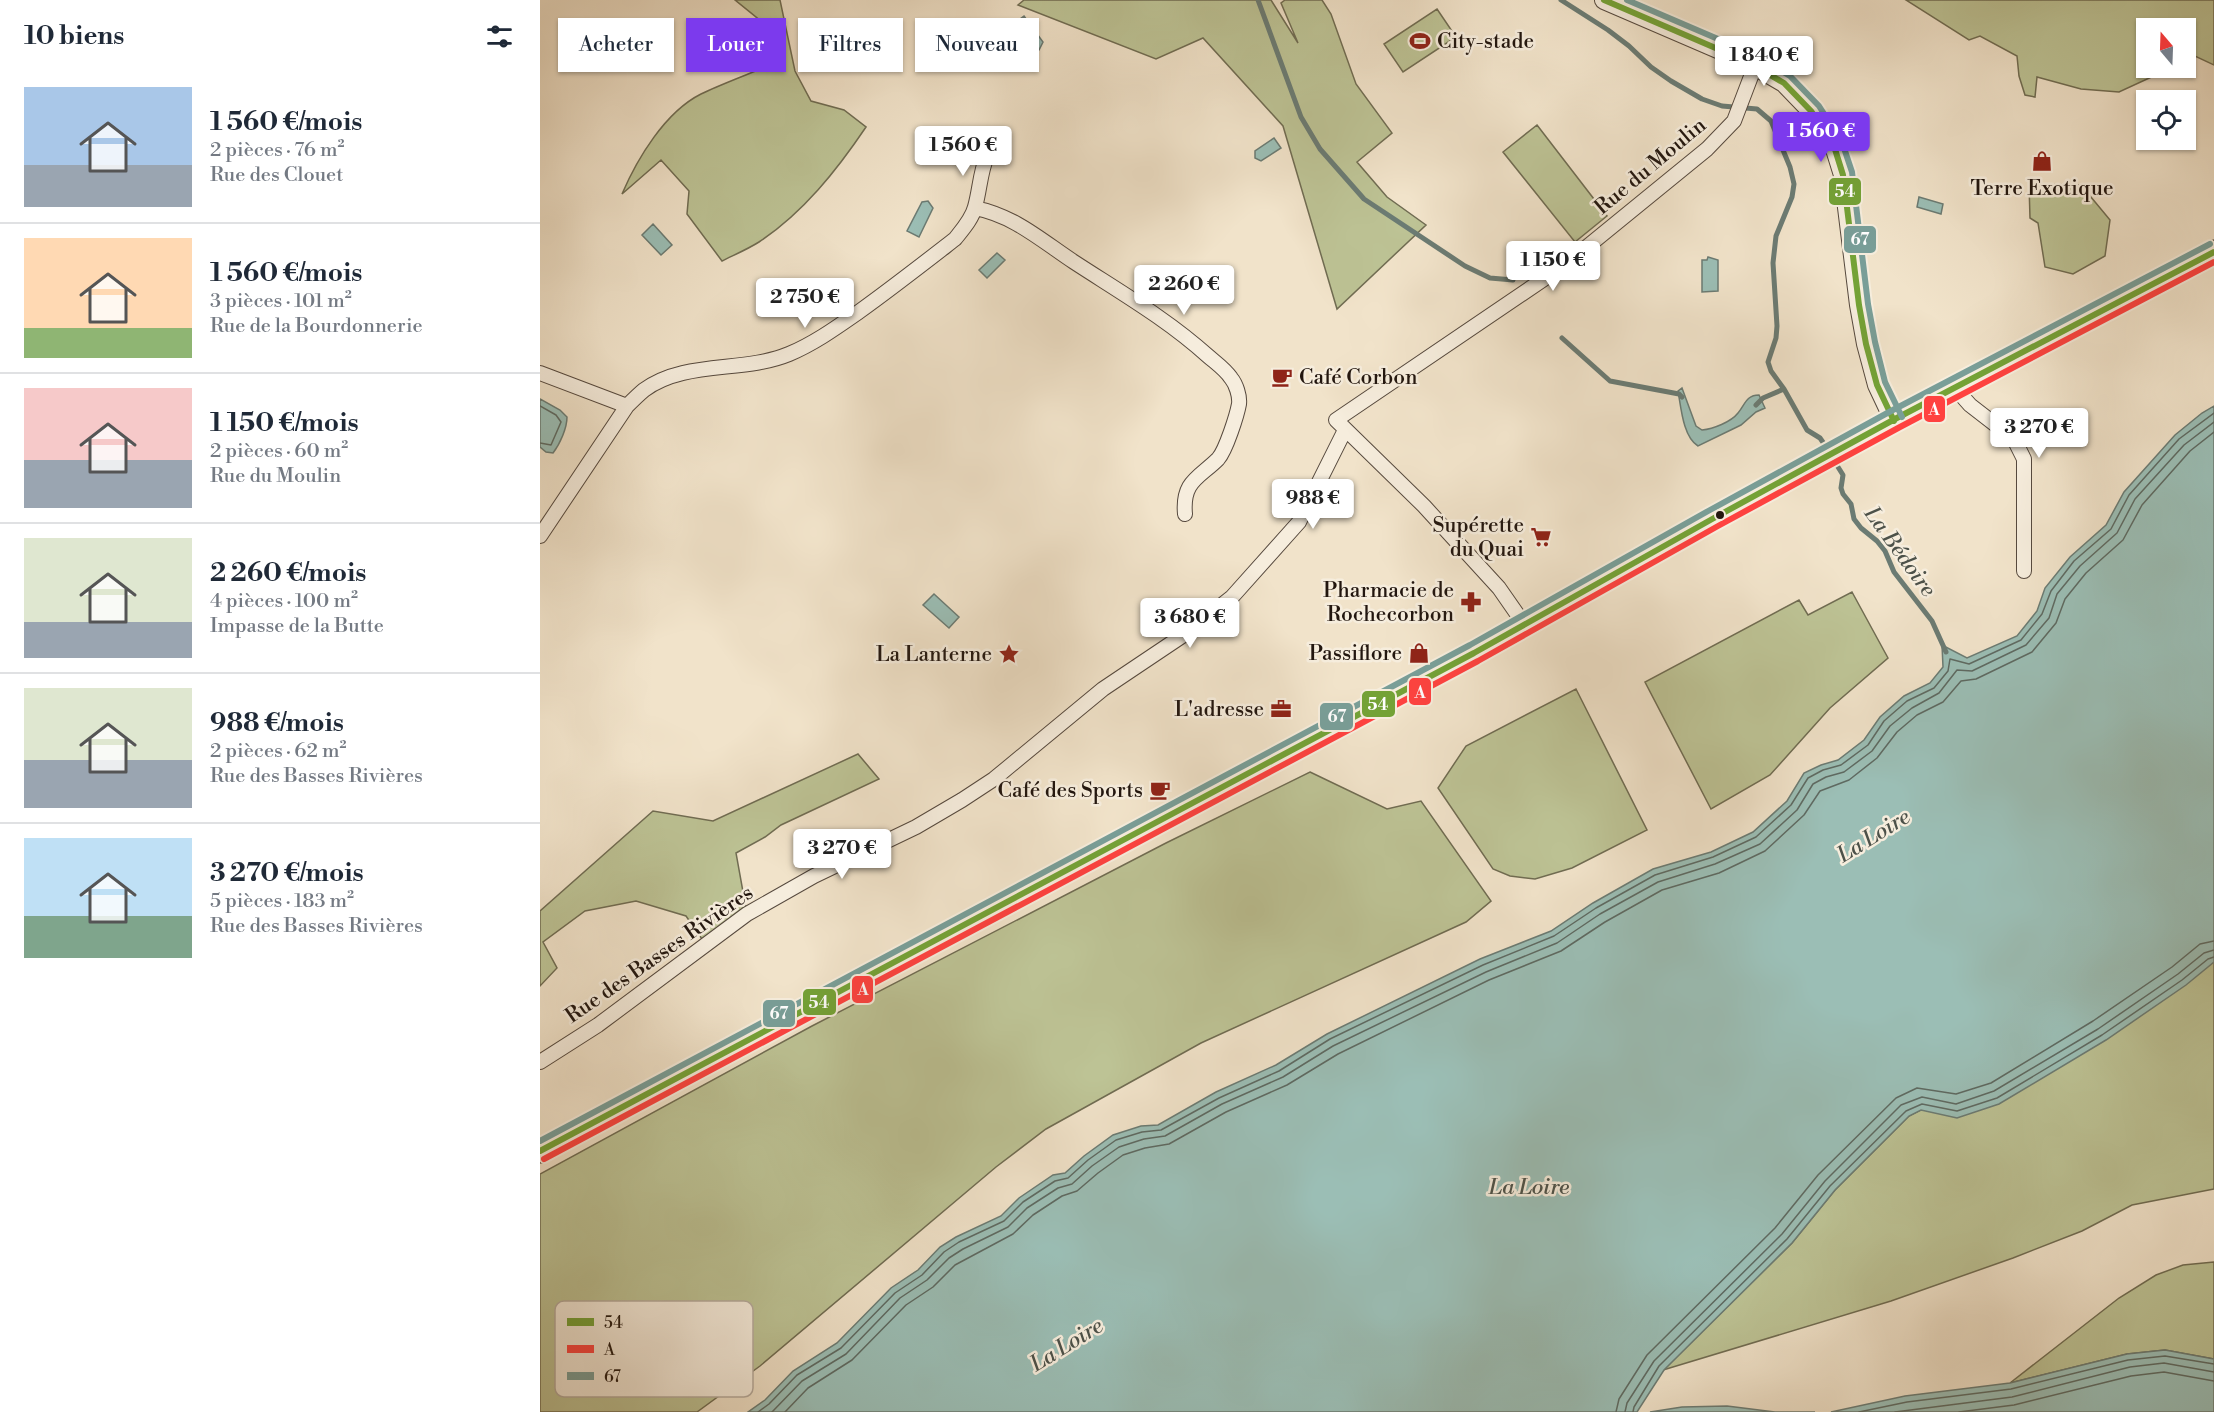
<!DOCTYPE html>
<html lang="fr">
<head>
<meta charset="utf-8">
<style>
  body { margin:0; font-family:"Libre Bodoni",serif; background:#f6f6f7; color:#1f2937; height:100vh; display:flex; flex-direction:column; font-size:22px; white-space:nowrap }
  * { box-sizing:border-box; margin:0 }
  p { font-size:20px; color:#747a83 }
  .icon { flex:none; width:33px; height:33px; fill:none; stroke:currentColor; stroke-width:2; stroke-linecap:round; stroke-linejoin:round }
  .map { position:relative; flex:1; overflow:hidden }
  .sheet { display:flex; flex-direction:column; background:#fff; width:540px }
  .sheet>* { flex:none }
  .hud { position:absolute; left:18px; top:18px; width:570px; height:54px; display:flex; gap:12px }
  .needle { width:39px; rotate:341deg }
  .tools { position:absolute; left:1596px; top:18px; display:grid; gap:12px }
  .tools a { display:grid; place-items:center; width:60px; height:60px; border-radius:0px; background:#fff; box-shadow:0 2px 4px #0004; font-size:30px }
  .price { position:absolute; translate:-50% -51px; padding:0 14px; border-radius:6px; background:#fff; color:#222; font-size:20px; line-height:39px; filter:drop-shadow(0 2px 3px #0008) }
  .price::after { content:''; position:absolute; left:50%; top:36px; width:18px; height:14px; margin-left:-9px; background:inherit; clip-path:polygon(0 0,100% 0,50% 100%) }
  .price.selected { background:#7c3aed; color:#fff }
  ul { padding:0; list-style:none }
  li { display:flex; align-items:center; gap:18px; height:150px; padding:0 24px }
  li+li { border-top:2px solid #e0e1e3 }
  li span { display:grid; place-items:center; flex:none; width:168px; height:120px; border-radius:0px; color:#555 }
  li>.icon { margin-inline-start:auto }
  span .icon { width:72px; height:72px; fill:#fffc; stroke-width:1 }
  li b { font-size:26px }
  h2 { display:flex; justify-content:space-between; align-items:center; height:72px; padding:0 24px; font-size:26px }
  .pill { padding:0 21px; border-radius:0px; background:#fff; box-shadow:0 2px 4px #0004; font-size:21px; line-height:54px }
  .pill.selected { background:#7c3aed; color:#fff }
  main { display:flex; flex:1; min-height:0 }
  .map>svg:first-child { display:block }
</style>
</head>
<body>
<main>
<section class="sheet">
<h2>10 biens<svg class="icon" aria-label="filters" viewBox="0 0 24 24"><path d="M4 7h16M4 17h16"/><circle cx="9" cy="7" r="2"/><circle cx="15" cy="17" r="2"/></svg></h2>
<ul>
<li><span style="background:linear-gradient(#a9c7e8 65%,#9aa5b1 0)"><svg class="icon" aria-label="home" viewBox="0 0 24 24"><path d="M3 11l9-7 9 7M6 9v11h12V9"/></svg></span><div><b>1 560 €/mois</b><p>2 pièces · 76 m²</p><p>Rue des Clouet</p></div></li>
<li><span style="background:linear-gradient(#ffd9b3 75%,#8fb573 0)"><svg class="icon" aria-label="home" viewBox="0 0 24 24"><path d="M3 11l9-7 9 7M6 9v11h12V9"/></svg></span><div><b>1 560 €/mois</b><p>3 pièces · 101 m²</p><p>Rue de la Bourdonnerie</p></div></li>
<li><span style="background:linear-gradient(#f6c9c9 60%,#9aa5b1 0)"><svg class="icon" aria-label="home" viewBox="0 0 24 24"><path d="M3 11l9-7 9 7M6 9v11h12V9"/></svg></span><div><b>1 150 €/mois</b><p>2 pièces · 60 m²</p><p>Rue du Moulin</p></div></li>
<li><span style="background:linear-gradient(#dfe7d0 70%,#9aa5b1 0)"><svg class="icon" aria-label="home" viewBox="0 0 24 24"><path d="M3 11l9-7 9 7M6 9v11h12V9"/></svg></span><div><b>2 260 €/mois</b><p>4 pièces · 100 m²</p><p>Impasse de la Butte</p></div></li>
<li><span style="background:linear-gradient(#dfe7d0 60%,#9aa5b1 0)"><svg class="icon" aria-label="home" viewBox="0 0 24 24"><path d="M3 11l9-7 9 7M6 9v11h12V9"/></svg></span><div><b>988 €/mois</b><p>2 pièces · 62 m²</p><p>Rue des Basses Rivières</p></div></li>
<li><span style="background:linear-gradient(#bfe0f5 65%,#7fa58c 0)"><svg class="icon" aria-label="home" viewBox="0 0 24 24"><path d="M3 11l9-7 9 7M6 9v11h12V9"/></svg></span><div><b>3 270 €/mois</b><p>5 pièces · 183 m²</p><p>Rue des Basses Rivières</p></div></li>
</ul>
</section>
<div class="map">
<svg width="1674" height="1412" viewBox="0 0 1674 1412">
  <rect width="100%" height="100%" fill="#f1e3ca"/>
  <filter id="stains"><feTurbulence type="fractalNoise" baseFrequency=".00333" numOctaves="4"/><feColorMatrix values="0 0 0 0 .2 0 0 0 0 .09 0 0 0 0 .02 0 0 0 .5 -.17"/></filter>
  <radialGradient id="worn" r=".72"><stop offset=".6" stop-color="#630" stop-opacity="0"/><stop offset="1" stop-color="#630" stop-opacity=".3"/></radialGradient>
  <path fill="#bdc395" stroke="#706c52" stroke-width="1.5" d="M 195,0 L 240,0 L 255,71 L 271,101 L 304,110 L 326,127 C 297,170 263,213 219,242 C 208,249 194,255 182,261 L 147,214 L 149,191 L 121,160 L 82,194 C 97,159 125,112 161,94 C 186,82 213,73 238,61 L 227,26 Z
    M 484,0 L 731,0 L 758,43 L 741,3 L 745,0 L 782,0 L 791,14 L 816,84 L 852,133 L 817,162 L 847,197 L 886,225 L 797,309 L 743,126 L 663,38 L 616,59 L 478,5 Z
    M 1366,0 L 1674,0 L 1674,65 L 1655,56 L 1646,60 L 1646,28 L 1606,28 L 1606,68 L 1631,68 L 1579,92 L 1541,89 L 1497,77 L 1495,97 L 1485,95 L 1479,76 L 1477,56 L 1440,36 L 1429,40 Z
    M 897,9 L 916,37 L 863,72 L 844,44 Z
    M 997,125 L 1067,216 L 1035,242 L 963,152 Z
    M 1489,184 L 1541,185 L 1570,220 L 1565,256 L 1533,274 L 1505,267 L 1498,223 L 1490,218 Z
    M 1312,592 L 1348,658 L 1290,708 L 1230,775 L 1171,809 L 1105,682 L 1259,600 L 1268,615 Z
    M 1036,689 L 1107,830 L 1032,868 L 995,879 L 970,876 L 953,869 L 898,788 L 926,746 Z
    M 318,754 L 339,779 L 241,825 L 225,837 L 196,853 L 207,914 L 166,945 L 146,916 L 96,901 L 45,911 L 3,942 L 17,968 L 0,986 L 0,911 L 113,811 L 173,821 Z
    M 770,772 L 847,809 L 881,801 L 951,901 L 926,922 L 661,1043 L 506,1129 L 456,1167 L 220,1366 L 157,1412 L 0,1412 L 0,1174 L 272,1026 L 626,843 Z
    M 1674,833 L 1674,1189 L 1592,1205 L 1542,1231 L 1473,1258 L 1351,1301 L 1123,1370 L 1252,1243 L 1295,1190 L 1369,1116 L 1381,1110 Z
    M 1674,1262 L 1674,1359 L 1625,1350 L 1587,1354 L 1470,1383 L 1579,1298 L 1616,1275 L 1643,1265 Z"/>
  <path fill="#9bbeb5" stroke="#6b7b73" stroke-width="1.5" d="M 484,16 L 503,42 L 499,50 L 491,50 L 472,25 Z
    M 734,138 L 741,148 L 721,161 L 715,158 L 715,151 Z
    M 1379,197 L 1403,204 L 1401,214 L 1377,207 Z
    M 388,201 L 393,208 L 379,237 L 367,231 L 382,202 Z
    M 113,224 L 132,245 L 121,255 L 102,235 Z
    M 457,253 L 465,260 L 447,278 L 439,270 Z
    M 1168,257 L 1178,260 L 1178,291 L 1162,292 L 1162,260 L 1167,260 Z
    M 1142,388 L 1156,426 L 1162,430 C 1173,429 1191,422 1198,413 C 1205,405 1206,395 1219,395 L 1225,408 L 1216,412 L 1201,425 L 1158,446 C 1143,437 1141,407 1138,391 Z
    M 0,399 L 20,410 L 27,417 C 27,428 20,444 13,453 L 6,452 L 0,447 Z
    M 1674,406 L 1674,962 L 1646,985 L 1566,1040 L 1459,1104 L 1417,1118 L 1381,1110 L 1369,1116 L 1295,1190 L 1252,1243 L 1124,1370 L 1097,1412 L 208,1412 L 225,1400 L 253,1371 L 297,1343 L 351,1288 L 378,1270 L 400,1247 L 416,1237 L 461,1216 L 479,1198 L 513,1175 L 525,1173 L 544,1156 L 573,1135 L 601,1126 L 618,1125 L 676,1092 L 736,1065 L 787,1034 L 940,959 L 1011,931 L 1053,903 L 1113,869 L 1171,852 L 1213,832 L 1247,801 L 1264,773 L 1281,765 L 1298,760 L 1324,740 L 1340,717 L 1364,696 L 1390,683 L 1403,667 L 1402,645 L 1427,658 L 1477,636 L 1497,611 L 1505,588 L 1530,557 L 1566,525 L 1584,492 L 1635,435 L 1662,413 Z
    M 394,594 L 419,617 L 409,628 L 383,605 Z
    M 1625,1350 L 1674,1359 L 1674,1412 L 1291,1412 L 1365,1396 L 1470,1383 L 1587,1354 Z
    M 1187,1406 L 1235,1412 L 1275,1412 L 1110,1412 L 1142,1407 Z"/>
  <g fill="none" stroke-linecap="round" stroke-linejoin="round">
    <path stroke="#5e6a62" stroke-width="1.5" d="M 0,406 L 16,415 L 21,422 L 11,445 L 0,443
      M 218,1412 L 229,1404 L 257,1375 L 301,1348 L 355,1293 L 382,1275 L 404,1252 L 419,1242 L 464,1221 L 483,1202 L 515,1181 L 528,1178 L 548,1160 L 576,1140 L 602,1132 L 621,1130 L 679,1098 L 739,1071 L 790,1039 L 943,965 L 1014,936 L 1056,908 L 1115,875 L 1173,857 L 1216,837 L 1251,805 L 1268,778 L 1283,770 L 1301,765 L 1328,745 L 1344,721 L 1367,701 L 1394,688 L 1408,671 L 1410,659 L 1429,664 L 1481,640 L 1502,614 L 1511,591 L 1534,561 L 1571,529 L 1589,495 L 1639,439 L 1674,413
      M 232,1412 L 262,1381 L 306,1354 L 360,1298 L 387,1280 L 409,1258 L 423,1249 L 468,1227 L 487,1208 L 518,1188 L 532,1184 L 552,1166 L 579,1147 L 604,1139 L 625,1136 L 682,1104 L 743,1077 L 793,1046 L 946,972 L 1017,943 L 1060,914 L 1118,882 L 1175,864 L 1220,844 L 1257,810 L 1273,784 L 1286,777 L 1304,772 L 1332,751 L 1350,726 L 1372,708 L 1399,693 L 1417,670 L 1432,671 L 1486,645 L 1509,618 L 1517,594 L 1540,566 L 1577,533 L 1595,499 L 1644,445 L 1674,422
      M 245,1412 L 268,1388 L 312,1360 L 366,1305 L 393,1287 L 415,1265 L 473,1234 L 493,1215 L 522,1196 L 537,1191 L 558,1173 L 583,1155 L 605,1148 L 629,1144 L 686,1112 L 747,1085 L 798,1054 L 949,980 L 1021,951 L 1065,922 L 1122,890 L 1179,873 L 1225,851 L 1264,815 L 1280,791 L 1309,780 L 1337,758 L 1357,732 L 1377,715 L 1403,702 L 1421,681 L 1436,679 L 1492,652 L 1516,623 L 1525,599 L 1546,573 L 1583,540 L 1602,505 L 1650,451 L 1674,432
      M 1076,1412 L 1079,1399 L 1107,1355 L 1235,1228 L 1278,1175 L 1356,1098 L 1377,1088 L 1416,1094 L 1451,1083 L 1553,1021 L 1632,967 L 1660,944 L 1674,941
      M 1085,1412 L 1087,1403 L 1114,1361 L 1242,1234 L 1285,1181 L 1361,1105 L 1382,1097 L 1416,1104 L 1454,1091 L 1558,1029 L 1638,974 L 1664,953 L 1674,950
      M 1093,1412 L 1094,1407 L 1119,1366 L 1247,1239 L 1290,1186 L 1366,1111 L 1382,1104 L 1417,1111 L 1457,1098 L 1562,1035 L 1642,980 L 1668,959 L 1674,957
      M 1319,1412 L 1367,1402 L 1471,1389 L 1588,1360 L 1625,1356 L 1674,1364
      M 1355,1412 L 1472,1397 L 1590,1367 L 1624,1363 L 1674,1372
      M 1419,1412 L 1474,1405 L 1591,1376 L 1624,1372 L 1674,1381"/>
    <path stroke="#6b7b73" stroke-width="5" d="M 718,0 L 761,117 L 780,149 L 824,199 L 925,266 L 950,278 L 973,280
      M 1021,0 L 1068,30 L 1089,46 L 1111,67 L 1131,81 L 1162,99 L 1182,106 L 1217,109 L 1231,121 L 1250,167 L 1254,184 L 1252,197 L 1236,236 L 1233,263 L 1237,326 L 1236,338 L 1228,362 L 1231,371 L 1244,389 L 1267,430 L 1280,438 L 1289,451
      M 1022,338 L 1070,381 L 1139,394 L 1142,397
      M 1216,405 L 1223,398 L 1244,389
      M 1293,459 L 1303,475 L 1301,488 L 1303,494 L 1311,504 L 1314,519 L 1321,528 L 1337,541 L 1345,551 L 1354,572 L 1392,621 L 1406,652"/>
    <g stroke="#56493e" stroke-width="16">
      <path id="minor" d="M 435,208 C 475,216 502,241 534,262 C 580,292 627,319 668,356 C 676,363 685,369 691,378 C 696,384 700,396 699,404 C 697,415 686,450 678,459 C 659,478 642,481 645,514
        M 0,373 L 87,406
        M 1415,388 L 1430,405 L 1470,436 L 1476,443 L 1484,459 L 1484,571
        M 0,536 L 87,406 C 92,401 98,395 104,390 C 145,360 203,373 249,354 C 275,343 297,327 320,311 C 352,288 384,263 415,239 C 423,229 432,219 435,207 C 440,189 440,173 447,156
        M 984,624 L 959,588 L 884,506 L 796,420 L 1026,264 L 1167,149 L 1194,121 L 1215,66
        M 0,1062 L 58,1025 L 207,914 L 274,876 L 376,827 L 422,800 L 454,779 L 563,689 L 648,632 L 692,597 L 759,522 L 805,430"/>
    </g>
    <g stroke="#56493e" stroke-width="20">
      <path id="tertiary" d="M 1064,0 L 1208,62 L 1244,83 L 1271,111 L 1294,146 L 1303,175 L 1319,305 L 1326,344 L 1337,385 L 1354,421"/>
    </g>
    <g stroke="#22160f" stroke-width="25">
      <path id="primary" d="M 0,1151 L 934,653 C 1093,562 1254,473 1416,387 C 1502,341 1589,299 1674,252"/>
    </g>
    <use href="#minor" stroke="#f6eddd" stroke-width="14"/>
    <use href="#tertiary" stroke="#f6eddd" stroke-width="18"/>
    <use href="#primary" stroke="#e8c285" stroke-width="22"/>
    <g stroke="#f6eddd" stroke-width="10">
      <path id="bus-1" d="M 1064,0 L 1208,62 L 1244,83 L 1271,111 L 1294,146 L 1303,175 L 1319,305 L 1326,344 L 1337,385 L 1354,421
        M 0,1151 L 934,653 L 1174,518 L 1355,419 L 1674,252"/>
    </g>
    <g stroke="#f6eddd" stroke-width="10">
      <path id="bus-2" d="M 4,1159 L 938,661 L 1178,526 L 1360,427 L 1674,262"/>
    </g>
    <g stroke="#f6eddd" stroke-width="10">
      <path id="bus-3" d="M 1087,0 L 1213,54 L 1250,76 L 1279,106 L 1302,142 L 1312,172 L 1328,304 L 1335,342 L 1345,382 L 1362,417
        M 0,1141 L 930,645 L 1170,510 L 1351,411 L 1670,244"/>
    </g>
    <use href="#bus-1" stroke="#74a236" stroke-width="6"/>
    <use href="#bus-2" stroke="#ff4240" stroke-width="6"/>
    <use href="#bus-3" stroke="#799e98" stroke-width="6"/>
  </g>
  <defs>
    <g id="stadium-bare" transform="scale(1.62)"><path d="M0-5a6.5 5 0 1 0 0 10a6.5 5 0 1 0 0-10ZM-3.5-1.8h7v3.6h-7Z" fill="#8f2418" stroke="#f6eddd" stroke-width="2.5" paint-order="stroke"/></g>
    <g id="shop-bare" transform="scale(1.62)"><path d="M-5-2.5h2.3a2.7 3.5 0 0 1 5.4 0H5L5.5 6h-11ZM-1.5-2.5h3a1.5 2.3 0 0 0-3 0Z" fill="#8f2418" stroke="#f6eddd" stroke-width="2.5" paint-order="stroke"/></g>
    <g id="cafe-bare" transform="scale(1.62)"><path d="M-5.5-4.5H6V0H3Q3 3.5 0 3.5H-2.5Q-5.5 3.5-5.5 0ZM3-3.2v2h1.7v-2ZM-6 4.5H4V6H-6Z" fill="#8f2418" stroke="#f6eddd" stroke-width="2.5" paint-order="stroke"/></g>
    <g id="supermarket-bare" transform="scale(1.62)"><path d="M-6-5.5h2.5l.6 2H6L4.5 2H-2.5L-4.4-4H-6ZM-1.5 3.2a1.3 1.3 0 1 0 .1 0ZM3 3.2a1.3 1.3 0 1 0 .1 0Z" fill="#8f2418" stroke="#f6eddd" stroke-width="2.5" paint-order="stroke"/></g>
    <g id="pharmacy-bare" transform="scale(1.62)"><path d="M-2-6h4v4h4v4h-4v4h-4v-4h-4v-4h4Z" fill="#8f2418" stroke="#f6eddd" stroke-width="2.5" paint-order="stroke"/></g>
    <g id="sight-bare" transform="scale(1.62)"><path d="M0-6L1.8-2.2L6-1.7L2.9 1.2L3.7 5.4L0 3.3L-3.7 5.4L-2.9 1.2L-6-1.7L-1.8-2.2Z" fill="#8f2418" stroke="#f6eddd" stroke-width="2.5" paint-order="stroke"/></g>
    <g id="office-bare" transform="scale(1.62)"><path d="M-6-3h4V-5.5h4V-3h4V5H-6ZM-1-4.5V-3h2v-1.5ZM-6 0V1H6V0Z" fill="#8f2418" stroke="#f6eddd" stroke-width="2.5" paint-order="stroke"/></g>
  </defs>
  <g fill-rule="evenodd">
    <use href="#stadium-bare" x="880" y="41"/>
    <use href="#shop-bare" x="1502" y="161"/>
    <use href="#cafe-bare" x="742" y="377"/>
    <use href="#supermarket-bare" x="1001" y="537"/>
    <use href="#pharmacy-bare" x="931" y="602"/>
    <use href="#shop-bare" x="879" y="653"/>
    <use href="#sight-bare" x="469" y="654"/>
    <use href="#office-bare" x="741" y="709"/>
    <use href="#cafe-bare" x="620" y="790"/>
  </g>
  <circle fill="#22160f" stroke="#f6eddd" stroke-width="2" cx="1180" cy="515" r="5"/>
  <g text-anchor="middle" stroke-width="5" stroke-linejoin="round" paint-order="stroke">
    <g font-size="21" fill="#22160f" stroke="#f6eddd" text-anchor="end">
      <text x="897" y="48" text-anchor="start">City-stade</text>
      <text x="1502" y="195" text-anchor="middle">Terre Exotique</text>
      <text x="759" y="384" text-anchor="start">Café Corbon</text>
      <text x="984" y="532">Supérette<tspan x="984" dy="24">du Quai</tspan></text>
      <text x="914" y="597">Pharmacie de<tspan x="914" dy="24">Rochecorbon</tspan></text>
      <text x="862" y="660">Passiflore</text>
      <text x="452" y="661">La Lanterne</text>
      <text x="724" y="716">L'adresse</text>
      <text x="603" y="797">Café des Sports</text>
    </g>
    <g font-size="21" fill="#22160f" stroke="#f6eddd">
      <text transform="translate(1110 166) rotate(-40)" y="7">Rue du Moulin</text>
      <text transform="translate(119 954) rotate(-35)" y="7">Rue des Basses Rivières</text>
    </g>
    <g font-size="22" font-style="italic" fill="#4c5149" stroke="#f6eddd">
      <text transform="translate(1361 551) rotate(54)" y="8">La Bédoire</text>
      <text transform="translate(1333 835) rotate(-32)" y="8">La Loire</text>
      <text x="989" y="1194">La Loire</text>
      <text transform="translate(526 1344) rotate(-32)" y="8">La Loire</text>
    </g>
  </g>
  <rect x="15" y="1301" width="198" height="96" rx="9" fill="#f6eddd" stroke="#b6ac9f" stroke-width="1.5"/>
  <rect x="27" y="1318" width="27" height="8" fill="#74a236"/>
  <rect x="27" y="1345" width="27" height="8" fill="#ff4240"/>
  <rect x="27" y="1372" width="27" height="8" fill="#799e98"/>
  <g font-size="16" fill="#22160f">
    <text x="64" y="1328">54</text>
    <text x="64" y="1355">A</text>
    <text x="64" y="1382">67</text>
  </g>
  <g stroke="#f6eddd" stroke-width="2">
    <rect x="1288" y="177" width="34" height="29" rx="6" fill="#74a236"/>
    <rect x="1303" y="225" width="34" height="29" rx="6" fill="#799e98"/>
    <rect x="1383" y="395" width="23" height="28" rx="6" fill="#ff4240"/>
    <rect x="868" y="677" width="24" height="29" rx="6" fill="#ff4240"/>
    <rect x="821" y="690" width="35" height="28" rx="6" fill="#74a236"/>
    <rect x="779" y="702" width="35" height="29" rx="6" fill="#799e98"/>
    <rect x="311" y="975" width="23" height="29" rx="6" fill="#ff4240"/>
    <rect x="262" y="988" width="35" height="28" rx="6" fill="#74a236"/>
    <rect x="222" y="999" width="34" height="29" rx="6" fill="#799e98"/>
  </g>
  <g font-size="16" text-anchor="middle" font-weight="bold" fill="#fff">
    <text x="1305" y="197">54</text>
    <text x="1320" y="245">67</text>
    <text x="1394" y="415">A</text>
    <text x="880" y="698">A</text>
    <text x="838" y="710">54</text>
    <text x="797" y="722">67</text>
    <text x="323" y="995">A</text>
    <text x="279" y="1008">54</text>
    <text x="239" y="1019">67</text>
  </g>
  <rect width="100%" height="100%" filter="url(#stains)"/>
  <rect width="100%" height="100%" fill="url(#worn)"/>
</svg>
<div class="tools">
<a><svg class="needle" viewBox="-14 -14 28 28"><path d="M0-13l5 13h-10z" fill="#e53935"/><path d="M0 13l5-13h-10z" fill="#747a83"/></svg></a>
<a><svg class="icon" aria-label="locate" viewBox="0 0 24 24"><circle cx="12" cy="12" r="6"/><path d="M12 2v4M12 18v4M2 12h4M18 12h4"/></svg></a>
</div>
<b class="price" style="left:1224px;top:87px">1 840 €</b>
<b class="price selected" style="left:1281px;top:163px">1 560 €</b>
<b class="price" style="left:423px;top:177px">1 560 €</b>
<b class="price" style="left:1013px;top:292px">1 150 €</b>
<b class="price" style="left:644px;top:316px">2 260 €</b>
<b class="price" style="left:265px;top:329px">2 750 €</b>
<b class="price" style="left:1499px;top:459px">3 270 €</b>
<b class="price" style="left:773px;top:530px">988 €</b>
<b class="price" style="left:650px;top:649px">3 680 €</b>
<b class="price" style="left:302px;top:880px">3 270 €</b>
<div class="hud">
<a class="pill">Acheter</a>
<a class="pill selected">Louer</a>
<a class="pill">Filtres</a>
<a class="pill">Nouveau</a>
</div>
</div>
</main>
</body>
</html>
